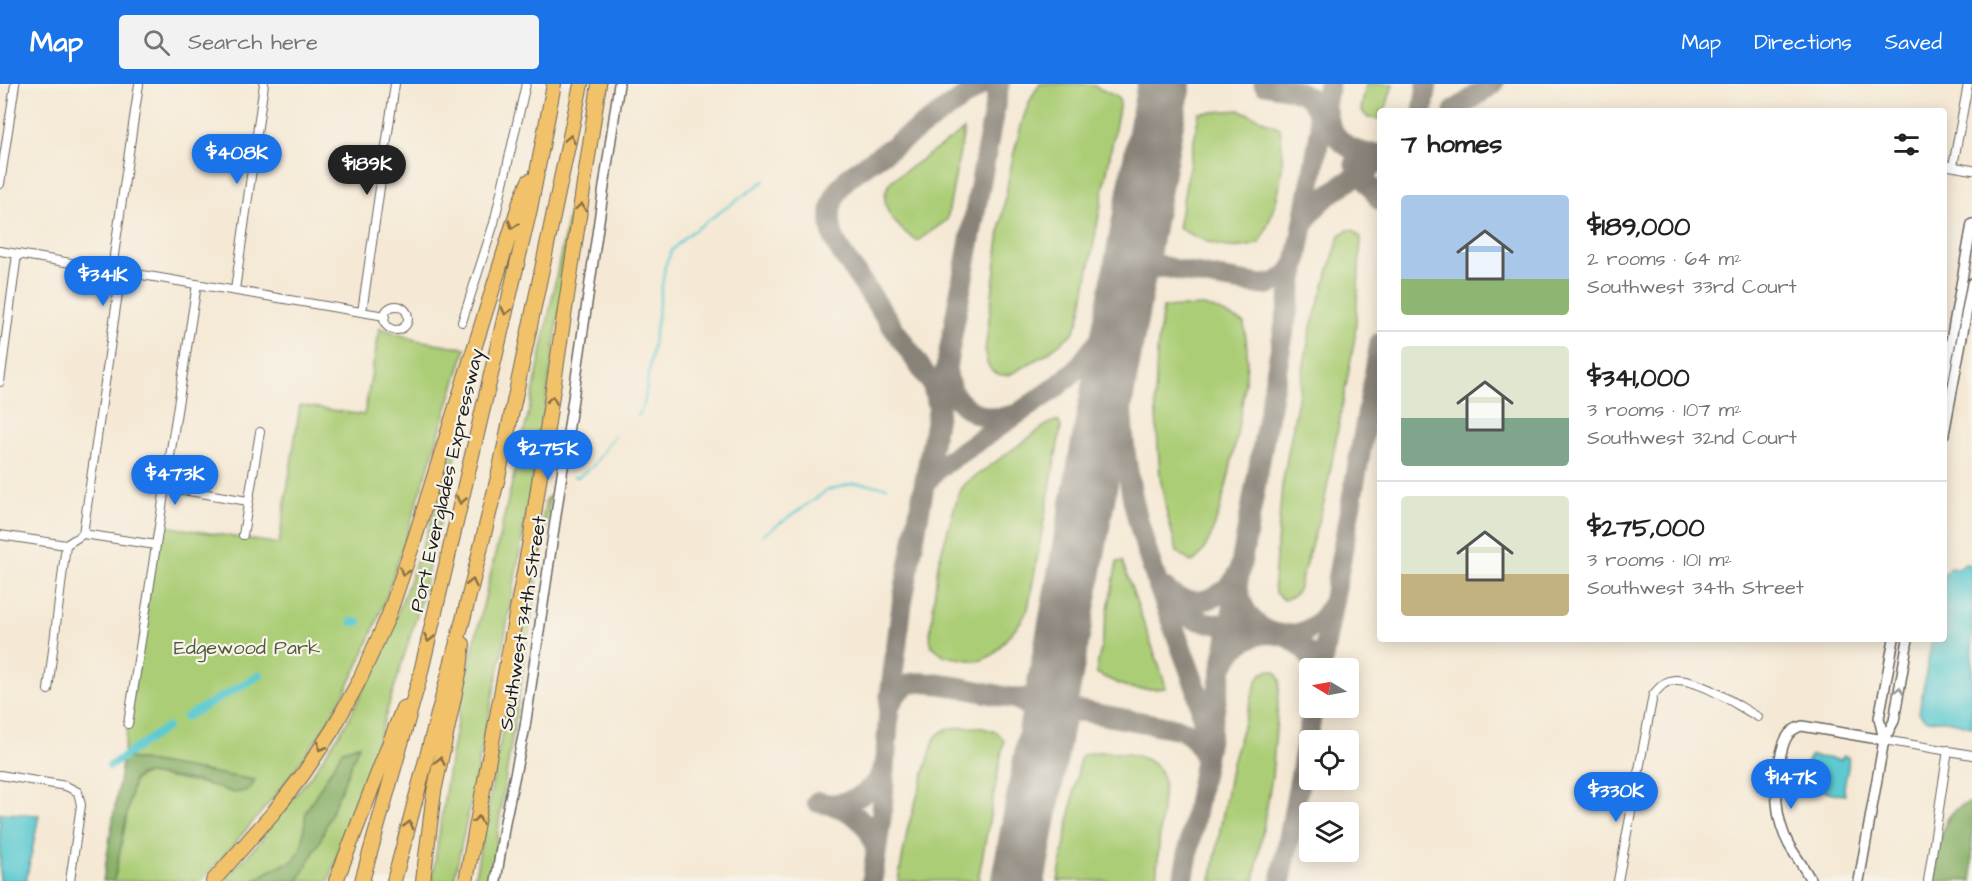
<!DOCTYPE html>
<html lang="en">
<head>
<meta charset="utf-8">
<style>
  body { margin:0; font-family:"Architects Daughter",sans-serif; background:#f2f2f2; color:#222; height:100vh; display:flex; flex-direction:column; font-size:22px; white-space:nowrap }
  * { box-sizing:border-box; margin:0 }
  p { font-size:20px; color:#767676 }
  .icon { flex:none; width:33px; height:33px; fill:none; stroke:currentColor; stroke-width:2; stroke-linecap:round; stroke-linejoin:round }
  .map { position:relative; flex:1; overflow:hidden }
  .details { position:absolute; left:1377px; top:24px; width:570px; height:534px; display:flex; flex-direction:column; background:#fff; border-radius:6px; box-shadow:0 3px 15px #0003 }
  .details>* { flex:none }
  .needle { width:39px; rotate:280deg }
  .tools { position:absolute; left:1299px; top:574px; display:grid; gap:12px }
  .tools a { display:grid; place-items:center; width:60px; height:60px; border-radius:6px; background:#fff; box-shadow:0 3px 15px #0003; font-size:30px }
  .price { position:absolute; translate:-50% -51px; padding:0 14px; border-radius:21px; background:#1a73e8; color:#fff; font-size:20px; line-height:39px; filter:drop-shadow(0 2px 3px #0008) }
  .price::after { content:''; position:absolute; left:50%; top:36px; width:18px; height:14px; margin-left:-9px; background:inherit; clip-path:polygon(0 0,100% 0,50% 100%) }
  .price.current { background:#222; color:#fff }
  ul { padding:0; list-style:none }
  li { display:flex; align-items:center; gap:18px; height:150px; padding:0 24px }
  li+li { border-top:2px solid #e0e0e0 }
  li span { display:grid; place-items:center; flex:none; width:168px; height:120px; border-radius:6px; color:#555 }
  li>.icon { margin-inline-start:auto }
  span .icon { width:72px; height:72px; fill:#fffc; stroke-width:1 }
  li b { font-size:26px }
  h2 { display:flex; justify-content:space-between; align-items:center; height:72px; padding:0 24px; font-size:26px }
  header { display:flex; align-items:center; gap:36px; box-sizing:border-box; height:84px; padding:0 30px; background:#1a73e8; color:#fff }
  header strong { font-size:28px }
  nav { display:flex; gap:33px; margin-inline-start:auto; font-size:21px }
  .search { width:420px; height:54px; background:#f2f2f2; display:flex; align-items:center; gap:15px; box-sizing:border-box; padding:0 21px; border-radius:6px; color:#767676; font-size:22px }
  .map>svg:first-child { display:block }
</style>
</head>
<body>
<header>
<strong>Map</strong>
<div class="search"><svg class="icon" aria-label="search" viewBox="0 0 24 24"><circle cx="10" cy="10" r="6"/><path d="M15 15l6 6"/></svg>Search here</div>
<nav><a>Map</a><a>Directions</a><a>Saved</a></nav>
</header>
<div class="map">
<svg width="1972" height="797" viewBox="0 0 1972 797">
  <rect width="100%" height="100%" fill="#f7f3e8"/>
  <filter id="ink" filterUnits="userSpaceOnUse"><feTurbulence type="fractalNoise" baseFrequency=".0167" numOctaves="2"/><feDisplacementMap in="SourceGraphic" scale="12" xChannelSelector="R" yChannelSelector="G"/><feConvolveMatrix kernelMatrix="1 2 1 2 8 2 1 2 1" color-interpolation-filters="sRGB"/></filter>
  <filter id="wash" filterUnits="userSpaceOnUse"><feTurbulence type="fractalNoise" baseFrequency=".008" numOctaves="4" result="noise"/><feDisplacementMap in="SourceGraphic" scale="24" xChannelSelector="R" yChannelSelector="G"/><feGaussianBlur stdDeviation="1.35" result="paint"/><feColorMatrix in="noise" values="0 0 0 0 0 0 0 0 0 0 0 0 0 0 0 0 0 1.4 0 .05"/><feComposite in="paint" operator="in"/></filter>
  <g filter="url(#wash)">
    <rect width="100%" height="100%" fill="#f5e9d5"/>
    <path fill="#abcd76" stroke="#647449" stroke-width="1.5" d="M 1040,0 L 1090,0 L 1117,13 L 1120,18 L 1083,217 L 1079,236 L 1073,249 L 1046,270 L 1009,291 C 991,293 986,282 985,267 C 994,201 999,135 1014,69 C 1020,46 1025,20 1040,0 Z
      M 1366,0 L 1393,0 L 1385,27 L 1380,27 L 1379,35 L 1368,34 L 1361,26 Z
      M 1240,26 L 1280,44 C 1287,89 1278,119 1260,159 C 1226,170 1207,159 1178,144 L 1199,29 Z
      M 964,46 L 947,136 L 917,157 C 897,144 874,121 891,97 Z
      M 574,103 L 578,104 L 544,331 L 502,569 L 454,796 L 456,797 L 432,797 L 449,683 L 463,607 L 533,310 Z
      M 1348,146 L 1353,146 L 1361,154 L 1355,253 L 1325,415 L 1298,506 L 1294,512 L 1284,516 L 1275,509 L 1274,496 L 1282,402 L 1311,243 L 1340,151 Z
      M 1203,222 L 1215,225 L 1244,239 C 1245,251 1248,264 1247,276 C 1246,308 1221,470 1191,478 L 1177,468 L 1167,430 L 1160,393 L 1155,314 L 1157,267 L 1163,224 Z
      M 380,244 L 416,256 L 466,264 C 449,318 432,373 414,428 C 395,487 377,546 348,602 C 310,675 256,736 201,797 L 114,797 L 132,704 C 135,694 137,692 148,690 L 210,701 L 254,696 L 123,673 L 159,441 L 279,460 L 300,321 L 364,331 Z
      M 474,299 L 419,524 L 370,682 L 329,797 L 224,797 L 263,754 L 265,748 L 313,689 L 349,635 L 391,547 L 427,449 Z
      M 1055,337 L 1059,338 L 1061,343 L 1028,525 L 1022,536 L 993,571 L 982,576 L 975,577 L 945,572 L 931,561 L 930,551 L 938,480 L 959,408 L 966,399 L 1048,340 Z
      M 549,413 L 549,423 L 501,723 L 492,797 L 474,797 L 546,415 Z
      M 1122,477 L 1163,593 L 1166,604 C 1131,608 1127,604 1096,589 L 1117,478 Z
      M 1270,586 L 1277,589 L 1280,596 L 1272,693 L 1254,797 L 1211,797 L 1232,679 L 1257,596 L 1261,590 Z
      M 978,643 L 997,648 L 1004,656 L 978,797 L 898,797 L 908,743 L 934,656 C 943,640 962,644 978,643 Z
      M 1097,668 C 1121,668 1160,669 1164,699 L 1156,797 L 1058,797 L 1080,675 L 1083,671 Z"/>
    <path fill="#88b067" stroke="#526642" stroke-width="1.5" d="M 359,661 L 320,757 L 298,797 L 253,797 L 275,784 L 293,777 L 302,763 L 306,727 L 343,666 Z
      M 123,673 L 255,696 L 251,704 L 245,707 L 234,709 L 198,697 L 148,690 L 139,691 L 134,696 L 132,704 L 114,797 L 103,797 Z
      M 1972,718 L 1972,797 L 1935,797 C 1935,776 1939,736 1958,724 C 1962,721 1968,720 1972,718 Z"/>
    <path fill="#5dcad1" stroke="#3c7376" stroke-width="1.5" d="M 1965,480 L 1972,481 L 1972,643 C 1963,642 1955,638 1947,636 C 1936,634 1926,641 1919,628 L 1932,555 L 1944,555 L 1944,491 L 1950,484 L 1958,484 Z
      M 1811,672 L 1840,676 L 1844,672 L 1848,673 C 1851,686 1841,698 1845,711 C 1838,712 1815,704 1806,702 C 1800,688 1802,684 1811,672 Z
      M 0,729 L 39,731 L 26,797 L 0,797 Z"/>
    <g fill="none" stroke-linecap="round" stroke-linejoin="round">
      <path stroke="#5dcad1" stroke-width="2" d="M 638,332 L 644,320 L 665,182 L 672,166 L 686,152 L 764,97
        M 574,393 L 578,393 L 593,382 L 614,352
        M 763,451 L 828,406 L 855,399 L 887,403"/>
      <path stroke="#5dcad1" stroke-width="8" d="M 352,538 L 358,538
        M 186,633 L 260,591
        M 110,682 L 167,643"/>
      <path stroke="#888278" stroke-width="21" d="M 1264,0 C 1295,6 1316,5 1321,42
        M 1162,11 L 1170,0
        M 1326,26 C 1329,54 1352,72 1380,70
        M 1423,27 L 1427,0
        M 1454,27 L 1493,0
        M 1355,80 L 1380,116
        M 1305,139 C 1316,113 1357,93 1380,77
        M 1137,147 C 1140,159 1142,169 1151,177 C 1164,187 1243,198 1263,201 C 1280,199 1290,192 1297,176
        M 1127,203 C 1139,190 1151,180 1170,184
        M 1120,239 C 1120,291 1120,343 1129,394 C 1141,467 1173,538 1197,607 L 1202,630 L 1204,649
        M 947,288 C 950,321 982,341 1013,331
        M 938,321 L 932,300 L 839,165 C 825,139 828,113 850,92 L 983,0
        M 925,399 L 938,384 L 1054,305 L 1077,285 L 1107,246 L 1126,207
        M 1164,504 C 1189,528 1224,517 1239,488
        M 1238,504 C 1245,556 1308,569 1331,521
        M 1165,515 C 1182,539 1216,539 1243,544
        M 1225,579 C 1246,537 1301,541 1316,585
        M 1321,585 L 1380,259
        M 1016,615 C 1040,615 1048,603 1057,583
        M 889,624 C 893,613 899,604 910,600 C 927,594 995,611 1016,615 C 1039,624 1043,639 1042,662
        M 1042,668 L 1047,649 L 1054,638 L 1070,628 L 1081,627 L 1180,645 C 1192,651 1202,660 1204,674
        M 817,718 C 847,722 870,735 876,767
        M 832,720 C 855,719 877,705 884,682
        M 872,797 L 882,727 L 890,612 L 902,520 L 999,0
        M 1183,797 L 1329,0
        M 1281,797 L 1313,624"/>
      <path stroke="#888278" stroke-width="54" d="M 1018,797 L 1164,0"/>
    </g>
  </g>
  <g filter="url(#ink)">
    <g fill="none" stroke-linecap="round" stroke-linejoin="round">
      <g stroke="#68645d" stroke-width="10">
        <path id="minor" d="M 1944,81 L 1972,86
          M 1953,82 L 1968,0
          M 0,100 L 15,0
          M 0,167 L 385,232
          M 235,206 L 264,0
          M384 234a12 12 0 1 1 24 0a12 12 0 1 1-24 0Z
          M 362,228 L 395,0
          M 462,238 L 494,139 L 526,0
          M 0,298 L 17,170
          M 165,403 L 248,417
          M 83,450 L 119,202 L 115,185 L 114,171 L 139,0
          M 0,451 L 66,461 L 83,450 L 156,461
          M 243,451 L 260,348
          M 48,606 L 66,461
          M 128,640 L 197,200
          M 1884,656 L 1972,671
          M 0,691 L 66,702 L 78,708 L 81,721 L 70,797
          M 1618,797 L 1653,611 C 1659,604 1665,596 1676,596 C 1702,596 1735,620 1758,633
          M 1928,797 L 1948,666"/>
      </g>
      <g stroke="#68645d" stroke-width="12">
        <path id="tertiary" d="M 1944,295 L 1972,140
          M 1944,350 L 1972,199
          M 1884,656 L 1879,634 L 1894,555
          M 496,797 L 505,738 L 525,643 L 619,0
          M 1811,797 C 1805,784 1796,773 1789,761 C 1774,733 1775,705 1780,674 C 1783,660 1786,646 1802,642 L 1884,656
          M 1859,797 L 1884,656 L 1894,637 L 1908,555"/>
      </g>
      <g stroke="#68645d" stroke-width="16">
        <path id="motorway" d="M 213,797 L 273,729 L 304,689 L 333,645 L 360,595 L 388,533 L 413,460 L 520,118 L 529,97
          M 336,797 L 403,624
          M 362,797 L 419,596 L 530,125 L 554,0
          M 394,797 L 466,524 L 499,389 L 581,0
          M 423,797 L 434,708 L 460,585 L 463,560
          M 466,797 L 531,451 L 599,0"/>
      </g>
      <use href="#minor" stroke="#fff" stroke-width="8"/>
      <use href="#tertiary" stroke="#fff" stroke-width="9"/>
      <use href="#motorway" stroke="#f2c26a" stroke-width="14"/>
    </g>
    <defs><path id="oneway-chevron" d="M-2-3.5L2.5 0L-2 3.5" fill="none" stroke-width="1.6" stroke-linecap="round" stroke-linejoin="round" transform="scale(1.5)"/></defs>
    <g stroke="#876f43">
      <use href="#oneway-chevron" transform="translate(570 55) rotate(-79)"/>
      <use href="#oneway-chevron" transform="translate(581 123) rotate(-82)"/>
      <use href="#oneway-chevron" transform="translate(513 141) rotate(107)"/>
      <use href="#oneway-chevron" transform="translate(506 227) rotate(103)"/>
      <use href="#oneway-chevron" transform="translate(552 316) rotate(-81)"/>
      <use href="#oneway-chevron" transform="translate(461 416) rotate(103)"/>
      <use href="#oneway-chevron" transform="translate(404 488) rotate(109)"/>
      <use href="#oneway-chevron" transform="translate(472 499) rotate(-77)"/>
      <use href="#oneway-chevron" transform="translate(429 554) rotate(103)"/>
      <use href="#oneway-chevron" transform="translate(321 663) rotate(122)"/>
      <use href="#oneway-chevron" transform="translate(440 677) rotate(-79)"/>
      <use href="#oneway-chevron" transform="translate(478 736) rotate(-79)"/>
      <use href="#oneway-chevron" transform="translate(409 741) rotate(-75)"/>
    </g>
    <use stroke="#999" href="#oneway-chevron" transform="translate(1899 607) rotate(-80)"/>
  </g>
  <g text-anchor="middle" stroke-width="4.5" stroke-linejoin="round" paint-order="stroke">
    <g font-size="20" fill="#1c1c1c" stroke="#f7f3e8">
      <text transform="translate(446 396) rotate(-77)" y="7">Port Everglades Expressway</text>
      <text transform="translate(522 539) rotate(-81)" y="7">Southwest 34th Street</text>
    </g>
    <g font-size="20" fill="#4e5a3c" stroke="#f7f3e8">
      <text x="247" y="570">Edgewood Park</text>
    </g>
  </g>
</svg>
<div class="tools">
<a><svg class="needle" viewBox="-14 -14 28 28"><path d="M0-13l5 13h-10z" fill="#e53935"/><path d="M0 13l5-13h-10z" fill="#767676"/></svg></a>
<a><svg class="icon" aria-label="locate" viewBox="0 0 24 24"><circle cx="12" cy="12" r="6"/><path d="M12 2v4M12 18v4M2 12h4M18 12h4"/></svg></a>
<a><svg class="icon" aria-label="layers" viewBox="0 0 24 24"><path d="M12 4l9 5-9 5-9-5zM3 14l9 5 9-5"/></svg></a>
</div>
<b class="price" style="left:237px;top:101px">$408K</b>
<b class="price current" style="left:367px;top:112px">$189K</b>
<b class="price" style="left:103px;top:223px">$341K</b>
<b class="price" style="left:548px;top:397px">$275K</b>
<b class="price" style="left:175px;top:422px">$473K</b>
<b class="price" style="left:1791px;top:726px">$147K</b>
<b class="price" style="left:1616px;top:739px">$330K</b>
<section class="details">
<h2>7 homes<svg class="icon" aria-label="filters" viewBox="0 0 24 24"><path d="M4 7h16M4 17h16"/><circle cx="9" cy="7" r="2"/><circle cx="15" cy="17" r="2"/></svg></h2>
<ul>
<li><span style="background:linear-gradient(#a9c7e8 70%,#8fb573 0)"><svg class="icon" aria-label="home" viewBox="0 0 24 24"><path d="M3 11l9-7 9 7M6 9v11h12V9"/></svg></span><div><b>$189,000</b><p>2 rooms · 64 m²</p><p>Southwest 33rd Court</p></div></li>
<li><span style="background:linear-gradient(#dfe7d0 60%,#7fa58c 0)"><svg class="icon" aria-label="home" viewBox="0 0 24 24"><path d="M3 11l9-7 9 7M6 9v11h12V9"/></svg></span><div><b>$341,000</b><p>3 rooms · 107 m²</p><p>Southwest 32nd Court</p></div></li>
<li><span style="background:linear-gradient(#dfe7d0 65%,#c2b280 0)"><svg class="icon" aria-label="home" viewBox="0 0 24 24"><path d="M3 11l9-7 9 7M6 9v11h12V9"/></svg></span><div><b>$275,000</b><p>3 rooms · 101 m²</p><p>Southwest 34th Street</p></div></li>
</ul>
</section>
</div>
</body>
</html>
